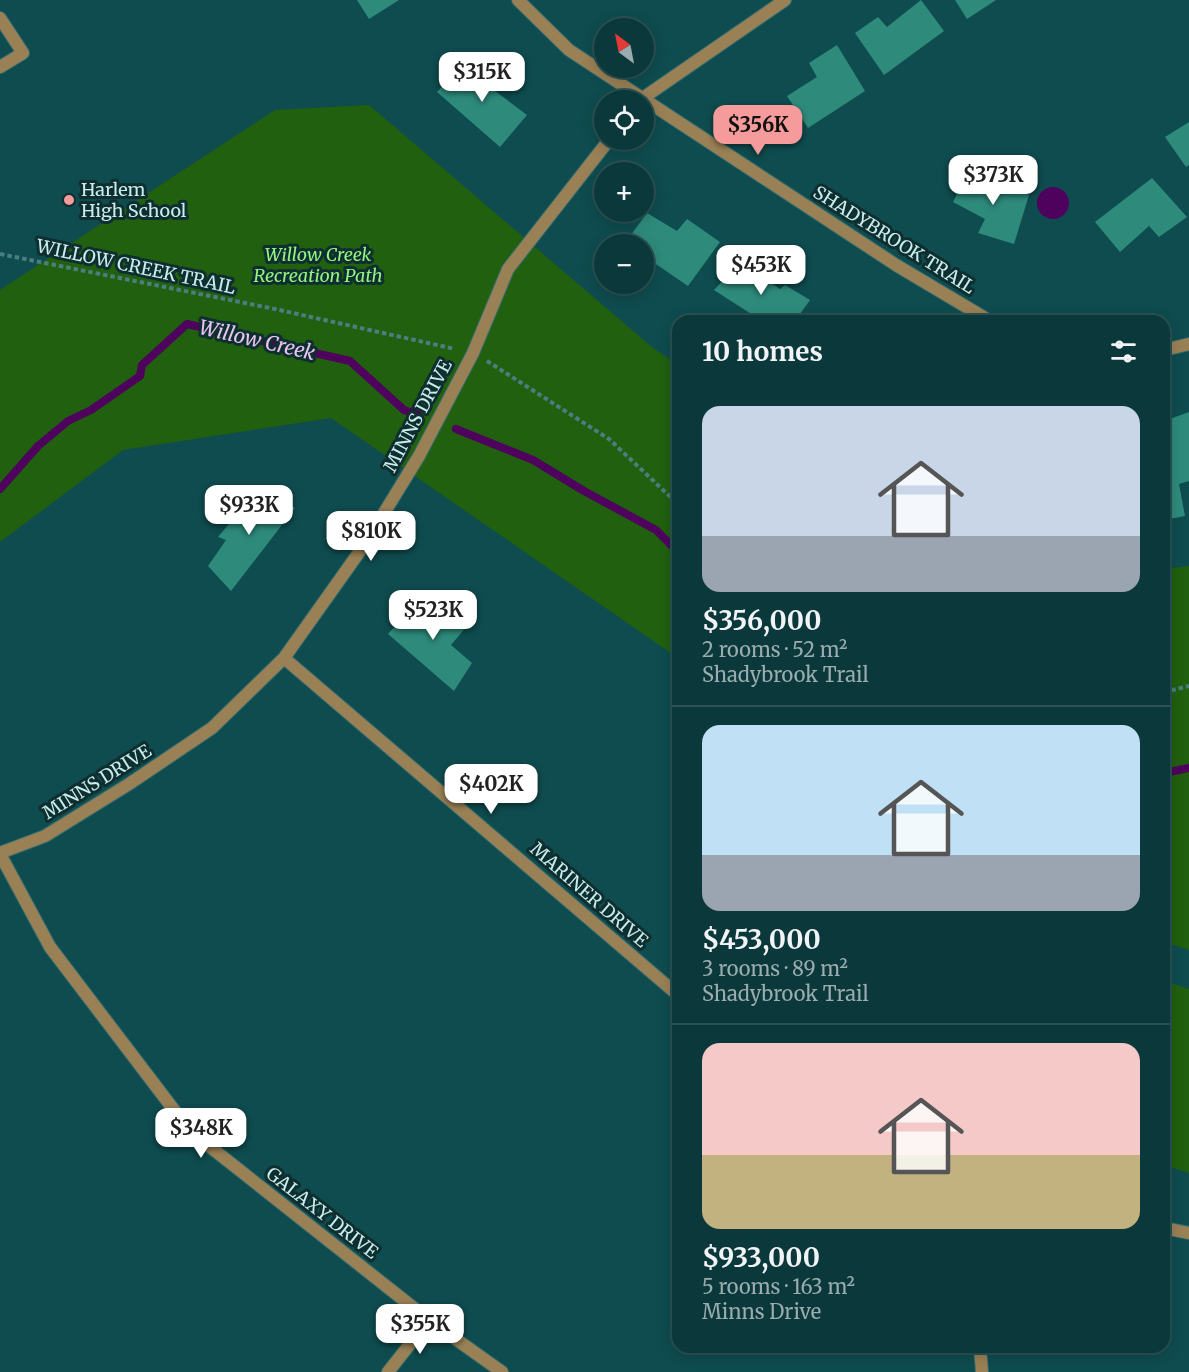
<!DOCTYPE html>
<html lang="en">
<head>
<meta charset="utf-8">
<style>
  body { margin:0; font-family:Merriweather,serif; background:#144042; color:#f1f3f6; height:100vh; display:flex; flex-direction:column; font-size:22px; white-space:nowrap }
  * { box-sizing:border-box; margin:0 }
  p { font-size:20px; color:#9aacaf }
  .icon { flex:none; width:33px; height:33px; fill:none; stroke:currentColor; stroke-width:2; stroke-linecap:round; stroke-linejoin:round }
  .map { position:relative; flex:1; overflow:hidden }
  .panel { position:absolute; left:672px; top:315px; width:498px; height:1038px; display:flex; flex-direction:column; background:#0b393b; border-radius:18px; box-shadow:0 3px 15px #0003,0 0 0 2px #2b5355 }
  .panel>* { flex:none }
  .needle { width:39px; rotate:328deg }
  .buttons { position:absolute; left:594px; top:18px; display:grid; gap:12px }
  .buttons a { display:grid; place-items:center; width:60px; height:60px; border-radius:50%; background:#0b393b; box-shadow:0 3px 15px #0003,0 0 0 2px #2b5355; font-size:30px }
  .price { position:absolute; translate:-50% -51px; padding:0 14px; border-radius:12px; background:#fff; color:#222; font-size:20px; line-height:39px; filter:drop-shadow(0 2px 3px #0008) }
  .price::after { content:''; position:absolute; left:50%; top:36px; width:18px; height:14px; margin-left:-9px; background:inherit; clip-path:polygon(0 0,100% 0,50% 100%) }
  .price.on { background:#f59b9b; color:#111 }
  ul { padding:0; list-style:none }
  li { display:grid; align-content:center; gap:12px; height:318px; padding:0 30px }
  li+li { border-top:2px solid #2b5355 }
  li span { display:grid; place-items:center; height:186px; border-radius:18px; color:#555 }
  li>.icon { margin-inline-start:auto }
  span .icon { width:108px; height:108px; fill:#fffc; stroke-width:1 }
  li b { font-size:26px }
  h2 { display:flex; justify-content:space-between; align-items:center; height:72px; padding:0 30px; font-size:26px }
  .map>svg:first-child { display:block }
</style>
</head>
<body>
<div class="map">
<svg width="1189" height="1372" viewBox="0 0 1189 1372">
  <rect width="100%" height="100%" fill="#0f4c4f"/>
  <path fill="#21600f" d="M 369,105 L 653,348 L 678,365 L 678,658 L 331,418 L 123,450 L 0,542 L 0,290 L 275,110 Z
    M 1189,566 L 1189,950 L 1164,942 L 1164,569 Z
    M 1164,981 L 1189,989 L 1189,1173 L 1164,1165 Z"/>
  <path fill="#4f015e" d="M1037 203a16 16 0 1 1 32 0a16 16 0 1 1-32 0Z"/>
  <g fill="none" stroke-linecap="round" stroke-linejoin="round">
    <path stroke="#4f015e" stroke-width="8" d="M 456,429 L 533,460 L 584,491 L 656,530 L 678,552
      M 0,489 L 38,446 L 68,421 L 91,410 L 140,376 L 142,365 L 187,324 L 350,361 L 404,410 L 418,415
      M 1164,773 L 1189,768"/>
  </g>
  <path fill="#2e8b7c" d="M 357,0 L 399,0 L 369,19 Z
    M 921,0 L 944,31 L 884,75 L 855,33 L 878,17 L 887,27 Z
    M 955,0 L 996,0 L 967,19 Z
    M 837,45 L 865,91 L 808,128 L 787,96 L 817,77 L 809,63 Z
    M 468,58 L 492,77 L 486,84 L 527,115 L 500,147 L 437,92 Z
    M 1189,122 L 1189,165 L 1186,167 L 1165,137 Z
    M 970,170 L 1029,195 L 1014,244 L 978,233 L 985,219 L 953,202 Z
    M 1152,178 L 1187,217 L 1159,237 L 1149,226 L 1120,252 L 1095,222 Z
    M 647,213 L 677,231 L 687,219 L 720,242 L 688,286 L 644,256 L 644,244 L 625,243 Z
    M 740,262 L 780,289 L 785,285 L 810,300 L 795,321 L 782,316 L 779,321 L 762,321 L 714,290 Z
    M 1189,412 L 1189,481 L 1179,484 L 1185,516 L 1164,520 L 1164,449 L 1166,448 L 1164,421 Z
    M 261,486 L 295,508 L 231,591 L 208,566 L 226,540 L 218,537 Z
    M 422,597 L 467,626 L 451,645 L 472,663 L 454,691 L 388,634 Z"/>
  <g fill="none" stroke-linecap="round" stroke-linejoin="round">
    <g stroke="#346c6f" stroke-width="14">
      <path id="lane" d="M 0,18 L 23,53 L 0,67"/>
    </g>
    <g stroke="#346c6f" stroke-width="14">
      <path id="street" d="M 518,0 L 569,50 L 896,265 L 990,321
        M 640,100 L 785,0
        M 1164,350 L 1189,344
        M 284,658 L 678,995
        M 0,853 L 45,836 L 129,784 L 212,728 L 284,658 L 365,544 L 419,456 L 473,353 L 508,269 L 609,140
        M 0,854 L 50,947 L 190,1131 L 429,1320 L 502,1372
        M 1164,1228 L 1189,1233
        M 980,1347 L 982,1372
        M 388,1372 L 429,1320"/>
    </g>
    <path stroke="#4a7e81" stroke-width="4" stroke-dasharray="4.5 3" stroke-linecap="butt" d="M 0,254 L 275,309 L 455,349
      M 487,361 L 609,439 L 678,504
      M 1164,692 L 1189,686"/>
    <use href="#lane" stroke="#9a8055" stroke-width="12"/>
    <use href="#street" stroke="#9a8055" stroke-width="12"/>
  </g>
  <circle fill="#f59b9b" stroke="#0f2e30" stroke-width="2" cx="69" cy="200" r="6"/>
  <g text-anchor="middle" stroke-width="6" stroke-linejoin="round" paint-order="stroke">
    <g font-size="18" fill="#c9eced" stroke="#0f2e30" text-anchor="start">
      <text x="81" y="196">Harlem<tspan x="81" dy="21">High School</tspan></text>
    </g>
    <g font-size="18" fill="#c9eced" stroke="#0f2e30">
      <text transform="translate(894 240) rotate(32)" y="6">SHADYBROOK TRAIL</text>
      <text transform="translate(136 267) rotate(12)" y="6">WILLOW CREEK TRAIL</text>
      <text transform="translate(418 416) rotate(-62)" y="6">MINNS DRIVE</text>
      <text transform="translate(97 782) rotate(-32)" y="6">MINNS DRIVE</text>
      <text transform="translate(589 895) rotate(41)" y="6">MARINER DRIVE</text>
      <text transform="translate(322 1213) rotate(38)" y="6">GALAXY DRIVE</text>
    </g>
    <g font-size="18" font-style="italic" fill="#94f47e" stroke="#0f2e30">
      <text x="318" y="261">Willow Creek<tspan x="318" dy="21">Recreation Path</tspan></text>
    </g>
    <g font-size="20" font-style="italic" fill="#eac5f2" stroke="#0f2e30">
      <text transform="translate(257 340) rotate(13)" y="7">Willow Creek</text>
    </g>
  </g>
</svg>
<div class="buttons">
<a><svg class="needle" viewBox="-14 -14 28 28"><path d="M0-13l5 13h-10z" fill="#e53935"/><path d="M0 13l5-13h-10z" fill="#9aacaf"/></svg></a>
<a><svg class="icon" aria-label="locate" viewBox="0 0 24 24"><circle cx="12" cy="12" r="6"/><path d="M12 2v4M12 18v4M2 12h4M18 12h4"/></svg></a>
<a>+</a>
<a>−</a>
</div>
<b class="price" style="left:482px;top:103px">$315K</b>
<b class="price on" style="left:758px;top:156px">$356K</b>
<b class="price" style="left:993px;top:206px">$373K</b>
<b class="price" style="left:761px;top:296px">$453K</b>
<b class="price" style="left:249px;top:536px">$933K</b>
<b class="price" style="left:371px;top:562px">$810K</b>
<b class="price" style="left:433px;top:641px">$523K</b>
<b class="price" style="left:491px;top:815px">$402K</b>
<b class="price" style="left:201px;top:1159px">$348K</b>
<b class="price" style="left:420px;top:1355px">$355K</b>
<section class="panel">
<h2>10 homes<svg class="icon" aria-label="filters" viewBox="0 0 24 24"><path d="M4 7h16M4 17h16"/><circle cx="9" cy="7" r="2"/><circle cx="15" cy="17" r="2"/></svg></h2>
<ul>
<li><span style="background:linear-gradient(#c9d6e8 70%,#9aa5b1 0)"><svg class="icon" aria-label="home" viewBox="0 0 24 24"><path d="M3 11l9-7 9 7M6 9v11h12V9"/></svg></span><div><b>$356,000</b><p>2 rooms · 52 m²</p><p>Shadybrook Trail</p></div></li>
<li><span style="background:linear-gradient(#bfe0f5 70%,#9aa5b1 0)"><svg class="icon" aria-label="home" viewBox="0 0 24 24"><path d="M3 11l9-7 9 7M6 9v11h12V9"/></svg></span><div><b>$453,000</b><p>3 rooms · 89 m²</p><p>Shadybrook Trail</p></div></li>
<li><span style="background:linear-gradient(#f6c9c9 60%,#c2b280 0)"><svg class="icon" aria-label="home" viewBox="0 0 24 24"><path d="M3 11l9-7 9 7M6 9v11h12V9"/></svg></span><div><b>$933,000</b><p>5 rooms · 163 m²</p><p>Minns Drive</p></div></li>
</ul>
</section>
</div>
</body>
</html>
